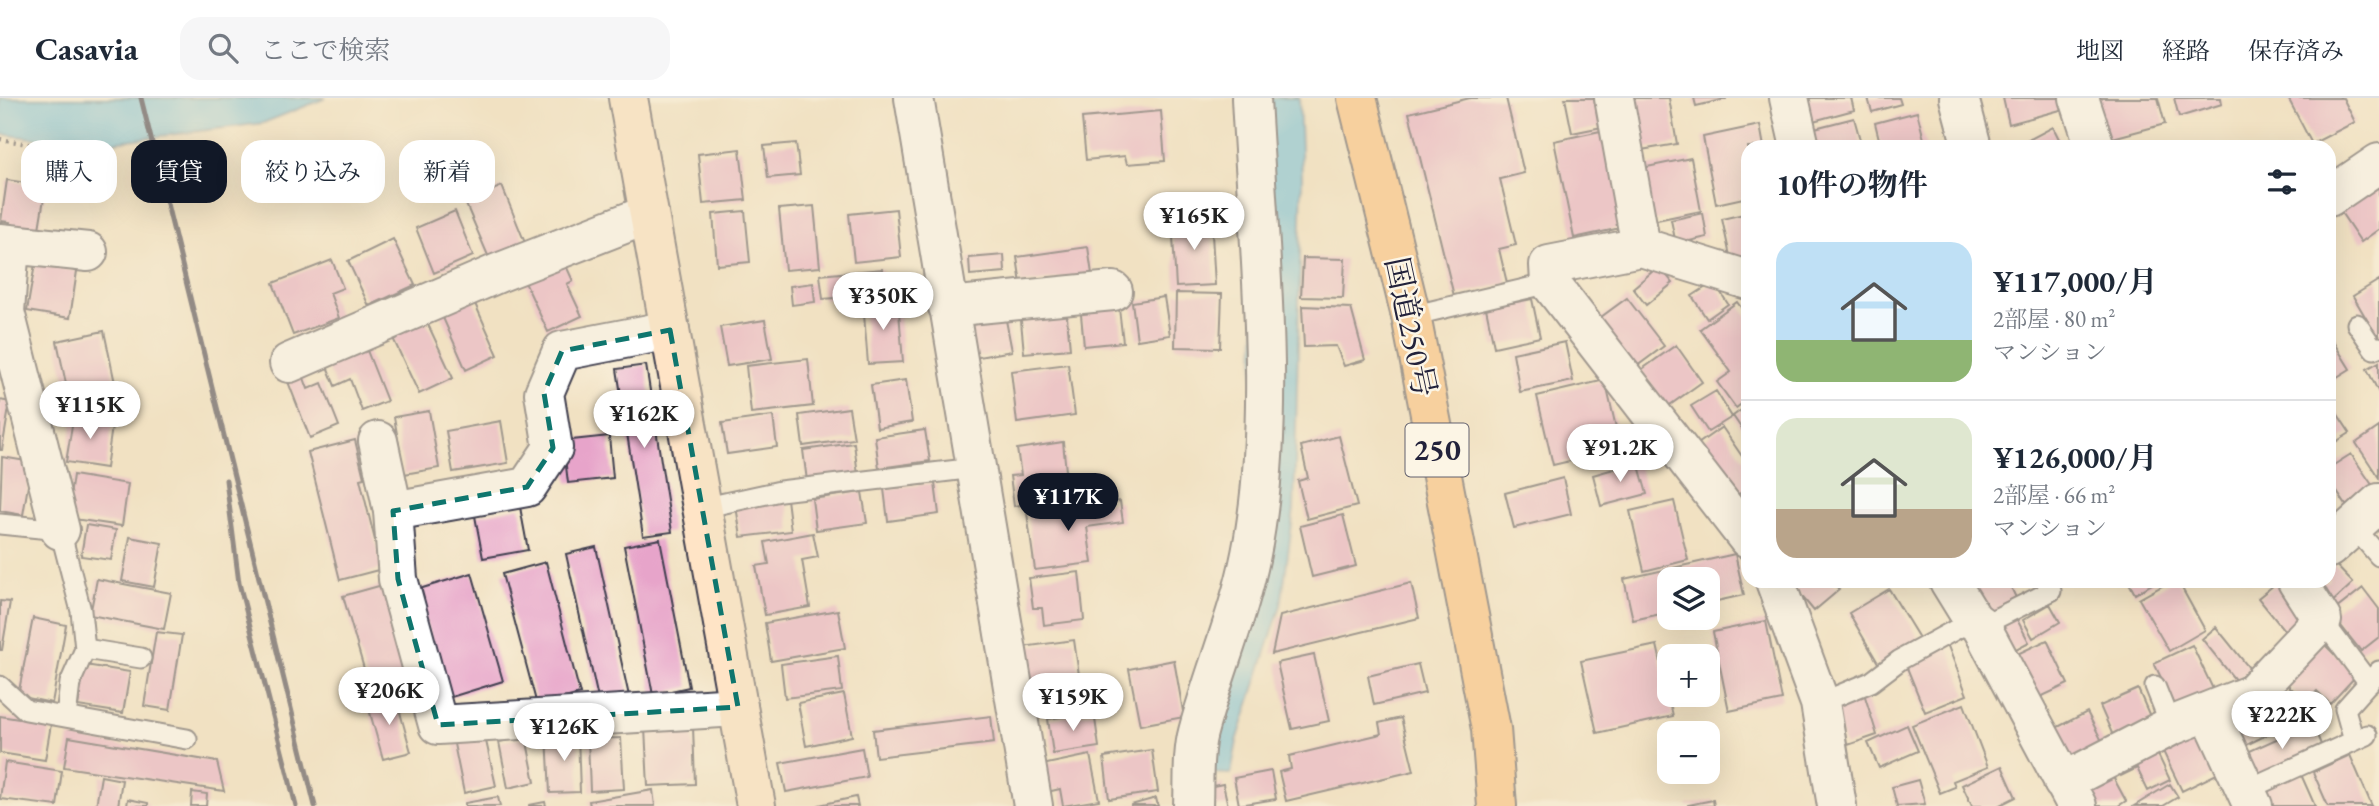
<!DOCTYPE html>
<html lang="ja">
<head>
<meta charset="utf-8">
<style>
  body { margin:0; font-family:"EB Garamond","Noto Serif JP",serif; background:#f6f6f7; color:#1f2937; height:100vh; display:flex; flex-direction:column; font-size:26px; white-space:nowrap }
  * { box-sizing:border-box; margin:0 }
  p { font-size:23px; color:#747a83 }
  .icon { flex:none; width:38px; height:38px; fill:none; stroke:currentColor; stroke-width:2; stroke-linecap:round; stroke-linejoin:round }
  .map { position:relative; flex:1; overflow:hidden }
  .drawer { position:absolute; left:1741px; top:42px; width:595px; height:448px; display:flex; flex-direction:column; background:#fff; border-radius:21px; box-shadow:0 7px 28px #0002 }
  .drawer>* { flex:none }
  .guide { position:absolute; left:21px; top:42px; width:665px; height:63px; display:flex; gap:14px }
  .tools { position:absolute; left:1657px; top:469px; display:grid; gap:14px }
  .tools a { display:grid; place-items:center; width:63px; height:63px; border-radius:14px; background:#fff; box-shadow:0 7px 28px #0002; font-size:35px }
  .price { position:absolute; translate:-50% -60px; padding:0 16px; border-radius:24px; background:#fff; color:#222; font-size:23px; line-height:46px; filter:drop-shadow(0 2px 4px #0008) }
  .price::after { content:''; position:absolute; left:50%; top:42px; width:21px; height:16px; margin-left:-10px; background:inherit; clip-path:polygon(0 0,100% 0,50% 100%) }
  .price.selected { background:#111827; color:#fff }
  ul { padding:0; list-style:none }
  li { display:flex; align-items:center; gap:21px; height:175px; padding:0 35px }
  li+li { border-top:2px solid #e0e1e3 }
  li span { display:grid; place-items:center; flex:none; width:196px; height:140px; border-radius:21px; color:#555 }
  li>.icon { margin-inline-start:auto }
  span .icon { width:84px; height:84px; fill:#fffc; stroke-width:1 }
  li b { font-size:30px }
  h2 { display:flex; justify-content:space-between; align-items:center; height:84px; padding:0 35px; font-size:30px }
  .tag { padding:0 24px; border-radius:21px; background:#fff; box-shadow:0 7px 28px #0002; font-size:24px; line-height:63px }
  .tag.selected { background:#111827; color:#fff }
  header { display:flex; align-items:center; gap:42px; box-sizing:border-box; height:98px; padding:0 35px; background:#fff; border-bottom:2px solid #e0e1e3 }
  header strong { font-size:33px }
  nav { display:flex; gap:38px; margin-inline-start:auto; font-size:24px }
  .search { width:490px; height:63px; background:#f6f6f7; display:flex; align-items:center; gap:18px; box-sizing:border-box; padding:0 24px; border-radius:21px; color:#747a83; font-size:26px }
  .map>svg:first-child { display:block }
</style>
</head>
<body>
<header>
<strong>Casavia</strong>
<div class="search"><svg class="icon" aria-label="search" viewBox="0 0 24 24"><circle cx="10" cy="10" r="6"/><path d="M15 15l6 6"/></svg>ここで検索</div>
<nav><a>地図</a><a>経路</a><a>保存済み</a></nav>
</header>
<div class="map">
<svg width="2379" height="708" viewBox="0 0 2379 708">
  <rect width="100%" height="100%" fill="#fcf5e5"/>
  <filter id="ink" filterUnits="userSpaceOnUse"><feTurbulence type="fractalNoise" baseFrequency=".0143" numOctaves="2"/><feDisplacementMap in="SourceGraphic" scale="14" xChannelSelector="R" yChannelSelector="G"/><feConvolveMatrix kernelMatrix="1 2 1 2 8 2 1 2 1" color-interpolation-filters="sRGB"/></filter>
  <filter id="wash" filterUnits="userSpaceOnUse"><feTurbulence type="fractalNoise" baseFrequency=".00686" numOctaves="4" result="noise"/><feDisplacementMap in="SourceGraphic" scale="28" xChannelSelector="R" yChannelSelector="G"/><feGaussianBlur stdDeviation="1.57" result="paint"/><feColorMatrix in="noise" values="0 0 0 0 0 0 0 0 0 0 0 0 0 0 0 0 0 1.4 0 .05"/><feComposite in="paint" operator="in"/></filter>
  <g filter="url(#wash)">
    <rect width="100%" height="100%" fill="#f1e1c2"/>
    <path fill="#63bde1" stroke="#42708e" stroke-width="2" d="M 0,0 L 326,0 L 263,25 L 89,47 L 0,36 Z
      M 1263,0 L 1299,0 L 1302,79 L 1294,411 L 1281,507 L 1237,643 L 1231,676 L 1208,675 L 1210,648 L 1245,528 Z"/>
    <g id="blocks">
      <path fill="#e7a4ca" d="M 1470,0 L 1506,0 L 1524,75 L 1500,81 L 1516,147 L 1499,151 L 1507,185 L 1454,198 L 1409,15 Z
        M 1565,0 L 1601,0 L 1607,28 L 1572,35 Z
        M 1625,0 L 1669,0 L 1677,46 L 1635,53 Z
        M 1694,0 L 1726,0 L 1726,1 L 1696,8 Z
        M 1796,0 L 1851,0 L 1854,12 L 1802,26 Z
        M 1868,0 L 1899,0 L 1901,6 L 1872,14 Z
        M 2003,0 L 2061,0 L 2064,11 L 2009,26 Z
        M 2094,0 L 2158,0 L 2165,26 L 2105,42 Z
        M 2174,0 L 2221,0 L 2222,6 L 2179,19 Z
        M 2288,0 L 2343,0 L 2355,24 L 2312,46 Z
        M 1161,13 L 1165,63 L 1127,66 L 1125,58 L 1086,62 L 1082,20 Z
        M 1917,14 L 1926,49 L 1881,49 L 1875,25 Z
        M 1854,20 L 1862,49 L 1812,49 L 1807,32 Z
        M 1760,27 L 1764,49 L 1748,49 L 1748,99 L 1716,106 L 1703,39 Z
        M 2053,29 L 2063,49 L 2015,49 Z
        M 1605,32 L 1625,129 L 1574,140 L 1554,43 Z
        M 796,45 L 800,77 L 768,80 L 764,48 Z
        M 740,51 L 746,102 L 703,106 L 698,56 Z
        M 1691,60 L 1701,113 L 1652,123 L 1642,70 Z
        M 2379,77 L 2379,131 L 2361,144 L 2336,107 Z
        M 7,82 L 46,88 L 37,143 L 7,138 L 10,124 L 1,123 Z
        M 502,88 L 525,145 L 489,160 L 465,104 Z
        M 814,108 L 820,169 L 785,172 L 779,111 Z
        M 896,111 L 901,159 L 854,164 L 849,116 Z
        M 455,113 L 473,158 L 434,175 L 416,130 Z
        M 745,113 L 750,164 L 717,167 L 713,116 Z
        M 1703,115 L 1707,139 L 1676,146 L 1671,122 Z
        M 1748,115 L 1748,168 L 1733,172 L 1722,121 Z
        M 1211,119 L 1215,187 L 1176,189 L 1172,122 Z
        M 393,141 L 415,187 L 369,208 L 348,163 Z
        M 1088,149 L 1092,176 L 1021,186 L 1017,159 Z
        M 1004,157 L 1005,174 L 970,177 L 969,160 Z
        M 1303,160 L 1345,161 L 1343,200 L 1301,199 Z
        M 563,161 L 573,183 L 567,186 L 582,218 L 548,234 L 523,180 Z
        M 332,162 L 343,190 L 330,195 L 339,220 L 293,237 L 273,185 Z
        M 35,166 L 77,173 L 70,220 L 27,213 Z
        M 1659,168 L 1673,185 L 1646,207 L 1633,190 Z
        M 882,171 L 885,196 L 823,201 L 820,177 Z
        M 2379,182 L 2379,242 L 2353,198 Z
        M 1714,184 L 1728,206 L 1707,221 L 1692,198 Z
        M 813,185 L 815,204 L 792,207 L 790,188 Z
        M 1176,195 L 1222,196 L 1220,250 L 1175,249 Z
        M 472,199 L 498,257 L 466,272 L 440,213 Z
        M 1164,199 L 1170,237 L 1137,242 L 1132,204 Z
        M 1627,200 L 1664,248 L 1633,271 L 1597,222 Z
        M 898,201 L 903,264 L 868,266 L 863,204 Z
        M 1532,201 L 1540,239 L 1494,249 L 1486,210 Z
        M 1118,202 L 1123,244 L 1084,248 L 1080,206 Z
        M 1737,204 L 1748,219 L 1748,301 L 1736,310 L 1717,284 L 1731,274 L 1700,231 Z
        M 1066,208 L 1070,251 L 1024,255 L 1020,212 Z
        M 1302,208 L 1351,210 L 1365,262 L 1344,268 L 1336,248 L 1304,249 Z
        M 1005,217 L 1012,253 L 973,260 L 967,223 Z
        M 425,220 L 453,280 L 419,296 L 391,236 Z
        M 765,222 L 772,261 L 727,268 L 720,229 Z
        M 104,233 L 116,290 L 69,300 L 57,243 Z
        M 2329,237 L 2350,271 L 2329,284 Z
        M 1565,244 L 1573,283 L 1520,294 L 1513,255 Z
        M 364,245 L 387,303 L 362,313 L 350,281 L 335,288 L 324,261 Z
        M 1676,247 L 1702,284 L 1667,309 L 1641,272 Z
        M 808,261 L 813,308 L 751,315 L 746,268 Z
        M 2379,264 L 2379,295 L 2367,271 Z
        M 1068,266 L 1075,317 L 1017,325 L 1011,273 Z
        M 646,267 L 672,434 L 643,438 L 617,271 Z
        M 300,269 L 308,291 L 322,285 L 339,328 L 310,340 L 285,276 Z
        M 906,282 L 912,324 L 877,330 L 871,287 Z
        M 1605,282 L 1621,351 L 1553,367 L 1537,298 Z
        M 1716,293 L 1732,319 L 1708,334 L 1691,308 Z
        M 0,302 L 10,304 L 2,352 L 0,352 Z
        M 2329,303 L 2350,335 L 2329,348 Z
        M 1748,307 L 1748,340 L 1733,318 Z
        M 849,310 L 854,341 L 803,348 L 799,317 Z
        M 429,313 L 439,370 L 404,376 L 394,319 Z
        M 74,316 L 113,322 L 106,370 L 66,364 Z
        M 773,318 L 777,349 L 727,356 L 722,325 Z
        M 501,323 L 508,365 L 453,374 L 446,333 Z
        M 1722,329 L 1748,367 L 1748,390 L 1731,401 L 1695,348 Z
        M 2379,329 L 2379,380 L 2356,345 Z
        M 925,332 L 930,363 L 879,370 L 875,339 Z
        M 609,338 L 613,380 L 568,385 L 563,343 Z
        M 1339,338 L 1357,408 L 1307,421 L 1298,383 L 1308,380 L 1301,348 Z
        M 355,342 L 364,380 L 360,381 L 382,471 L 340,482 L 308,354 Z
        M 1063,344 L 1066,373 L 1062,374 L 1066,400 L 1014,408 L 1010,378 L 1021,377 L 1017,351 Z
        M 854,345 L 858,377 L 807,383 L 803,352 Z
        M 2351,356 L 2379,397 L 2352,416 L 2329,382 L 2329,370 Z
        M 2,359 L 32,364 L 23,417 L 0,413 Z
        M 1638,364 L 1647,396 L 1601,408 L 1593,377 Z
        M 73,377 L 128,386 L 122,428 L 67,420 Z
        M 1563,380 L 1571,416 L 1514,430 L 1505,395 Z
        M 935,385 L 939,416 L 888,423 L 884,391 Z
        M 862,394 L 867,425 L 816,432 L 812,401 Z
        M 787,401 L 791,433 L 741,439 L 736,408 Z
        M 1120,403 L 1123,424 L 1087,429 L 1092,465 L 1035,472 L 1027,415 Z
        M 1674,403 L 1688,462 L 1644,473 L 1630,413 Z
        M 520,409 L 528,452 L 483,460 L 475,418 Z
        M 1343,417 L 1356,468 L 1312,479 L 1300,428 Z
        M 86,427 L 116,432 L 111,462 L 81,458 Z
        M 813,435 L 818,459 L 802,462 L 810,509 L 765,517 L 756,468 L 769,466 L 765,444 Z
        M 130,439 L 162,445 L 154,489 L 122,483 Z
        M 660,441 L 689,589 L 653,597 L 624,448 Z
        M 596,449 L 629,598 L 599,605 L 566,456 Z
        M 1735,456 L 1744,497 L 1708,505 L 1708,481 L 1670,481 L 1670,514 L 1633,522 L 1624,481 Z
        M 2329,460 L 2353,485 L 2328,508 L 2305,483 L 2329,483 Z
        M 546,464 L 580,596 L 537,607 L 502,476 Z
        M 1079,474 L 1084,522 L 1044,527 L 1042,510 L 1033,510 L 1029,480 Z
        M 472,475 L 503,583 L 448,600 L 416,492 Z
        M 97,481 L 171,495 L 164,531 L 90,517 Z
        M 1789,483 L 1831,483 L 1839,492 L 1814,513 Z
        M 1969,483 L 2008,483 L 2018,504 L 1984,522 Z
        M 2128,483 L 2157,483 L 2135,496 Z
        M 2171,483 L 2178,483 L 2205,532 L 2169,553 L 2139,501 Z
        M 2279,483 L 2307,514 L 2284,532 L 2258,500 Z
        M 1411,485 L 1419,520 L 1272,556 L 1280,518 Z
        M 386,486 L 414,583 L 371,595 L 343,498 Z
        M 2363,490 L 2379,511 L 2379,539 L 2361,553 L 2331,515 Z
        M 1889,491 L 1922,545 L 1881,570 L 1849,515 Z
        M 0,503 L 10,504 L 2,552 L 0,552 Z
        M 2050,506 L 2060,524 L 2033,540 L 2023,522 Z
        M 838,512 L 845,550 L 771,563 L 765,525 Z
        M 2013,514 L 2029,544 L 2003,558 L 1987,527 Z
        M 33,520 L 66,527 L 52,605 L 18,598 Z
        M 1766,523 L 1782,602 L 1729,613 L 1713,534 Z
        M 2216,529 L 2250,571 L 2236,583 L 2202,541 Z
        M 156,534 L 182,537 L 170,612 L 144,608 Z
        M 1074,542 L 1083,605 L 1031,613 L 1022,549 Z
        M 2047,542 L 2068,586 L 2032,603 L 2011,559 Z
        M 1946,543 L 1967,597 L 1925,614 L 1903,560 Z
        M 2323,545 L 2356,578 L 2330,606 L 2317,593 L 2306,605 L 2285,584 Z
        M 1657,547 L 1673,618 L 1597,635 L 1581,563 Z
        M 2192,547 L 2213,591 L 2175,609 L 2154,565 Z
        M 1314,557 L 1329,623 L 1292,631 L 1277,565 Z
        M 838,558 L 842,593 L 785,600 L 781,566 Z
        M 1174,562 L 1184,619 L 1140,627 L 1129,571 Z
        M 1418,566 L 1425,595 L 1374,607 L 1368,578 Z
        M 85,567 L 130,574 L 123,615 L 78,608 Z
        M 2138,591 L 2152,623 L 2114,640 L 2100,608 Z
        M 1863,592 L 1877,637 L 1845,648 L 1830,604 Z
        M 2274,594 L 2290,625 L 2241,650 L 2226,619 Z
        M 395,596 L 411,654 L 383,661 L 367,604 Z
        M 844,596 L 852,638 L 806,648 L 798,605 Z
        M 1964,606 L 1988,669 L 1953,683 L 1955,689 L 1940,695 L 1912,627 Z
        M 1094,614 L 1099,649 L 1053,656 L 1048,621 Z
        M 2087,614 L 2103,645 L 2066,665 L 2050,633 Z
        M 0,618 L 51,626 L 45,662 L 0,655 Z
        M 991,618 L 994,645 L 876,659 L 873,632 Z
        M 1401,620 L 1414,673 L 1286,703 L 1279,674 L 1291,671 L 1289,658 L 1381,636 L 1379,625 Z
        M 2312,625 L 2322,649 L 2251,681 L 2241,657 Z
        M 1907,627 L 1918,653 L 1879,670 L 1868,645 Z
        M 2201,627 L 2223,673 L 2182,693 L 2160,647 Z
        M 693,628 L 695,686 L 648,688 L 645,630 Z
        M 484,634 L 496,688 L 464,695 L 453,641 Z
        M 578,636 L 580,694 L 550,695 L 547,637 Z
        M 69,639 L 217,664 L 224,693 L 64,669 Z
        M 526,639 L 535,684 L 508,690 L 499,644 Z
        M 621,640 L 624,691 L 590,693 L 588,641 Z
        M 2153,646 L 2170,682 L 2148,693 L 2137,670 L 2121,678 L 2115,664 Z
        M 862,650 L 867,679 L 786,694 L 780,665 Z
        M 1152,652 L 1158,694 L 1109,701 L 1104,659 Z
        M 1090,657 L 1099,702 L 1063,708 L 1060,691 L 1047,694 L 1042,667 Z
        M 2350,657 L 2372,708 L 2328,708 L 2313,674 Z
        M 5,664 L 62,673 L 57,708 L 0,701 Z
        M 2106,666 L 2126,703 L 2118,708 L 2092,708 L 2077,682 Z
        M 2002,668 L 2016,699 L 1998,708 L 1972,708 L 1962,687 Z
        M 2299,672 L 2315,708 L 2271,708 L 2262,689 Z
        M 1271,673 L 1276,701 L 1239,707 L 1234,680 Z
        M 101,678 L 122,682 L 118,708 L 96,708 Z
        M 1918,682 L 1925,706 L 1897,708 L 1892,689 Z
        M 1223,686 L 1228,708 L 1213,708 L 1208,689 Z
        M 2170,686 L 2178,699 L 2163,708 L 2134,708 Z
        M 653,692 L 655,708 L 590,708 L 589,703 Z
        M 192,694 L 207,696 L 206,708 L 191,708 Z
        M 498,699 L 500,708 L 465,708 L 465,705 Z
        M 856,699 L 858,708 L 819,708 L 819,707 Z
        M 1156,700 L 1158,708 L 1131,708 L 1131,707 Z
        M 128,701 L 148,705 L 148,708 L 127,708 Z
        M 1713,702 L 1714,708 L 1688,708 L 1688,707 Z
        M 545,704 L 546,708 L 529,708 L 529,707 Z"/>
    </g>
  </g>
  <g filter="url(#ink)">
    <use href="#blocks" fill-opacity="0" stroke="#413f4f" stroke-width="2"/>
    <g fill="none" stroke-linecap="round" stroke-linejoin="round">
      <g stroke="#413f4f" stroke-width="23">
        <path id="lane" d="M 1411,218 L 1550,185
          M 2357,226 L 2374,251 L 2379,249
          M 702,410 L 780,393 L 975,370
          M 0,426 L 60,432 L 81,513 L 85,551 L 141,560
          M 2353,428 L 2379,458
          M 2322,522 L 2369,585
          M 1981,528 L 2051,493 L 2047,485 L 2050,483
          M 0,588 L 26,612 L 187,641
          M 2155,588 L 2171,628
          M 1820,605 L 1871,584 L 1900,562 L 1973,522
          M 66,619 L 70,585 L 85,551
          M 2354,643 L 2345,611 L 2379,573
          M 2246,692 L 2367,637"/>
      </g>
      <g stroke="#413f4f" stroke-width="42">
        <path id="street" d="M 914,0 L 1033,708
          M 1614,0 L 1641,149
          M 1789,0 L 1800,49
          M 1959,0 L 1972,49
          M 2079,0 L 2095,49
          M 2329,99 L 2379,65
          M 0,145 L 88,154
          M 10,146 L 5,214 L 60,432
          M 1748,182 L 1641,149 L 1549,167 L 1550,185 L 1748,441
          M 948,209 L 1113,193
          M 289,265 L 498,175 L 649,116
          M 378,343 L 393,413 L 398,481 L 438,627 L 738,609
          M 393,413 L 527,389 L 553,350 L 544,295 L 562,253 L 670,232
          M 2329,450 L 2379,405
          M 1775,483 L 1820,605 L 1837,708
          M 1949,483 L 1973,522 L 1981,528 L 2077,708
          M 2210,615 L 2253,708
          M 2063,684 L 2171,628 L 2252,596 L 2322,522 L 2297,483
          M 1193,708 C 1194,685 1192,656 1198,634 C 1214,574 1239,517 1251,456 C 1279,316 1258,143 1251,0"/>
      </g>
      <g stroke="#413f4f" stroke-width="42">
        <path id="secondary" d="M 628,0 L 756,708"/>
      </g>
      <g stroke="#413f4f" stroke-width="42">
        <path id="highway" d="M 1357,0 L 1411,218 L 1491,631 L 1497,708"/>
      </g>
      <path stroke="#413f4f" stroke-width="4.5" stroke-dasharray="2 5" stroke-linecap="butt" d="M 0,41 L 60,52"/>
      <use href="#lane" stroke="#fff" stroke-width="19"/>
      <use href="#street" stroke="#fff" stroke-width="38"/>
      <use href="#secondary" stroke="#ffe4c6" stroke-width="38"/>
      <use href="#highway" stroke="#ffbb71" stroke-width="38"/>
      <path stroke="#22223b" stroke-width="5" d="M 141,0 L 315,708
        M 226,382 L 239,485 L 296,708"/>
    </g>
  </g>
  <path d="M0 0H2379V708H0ZM 670,232 L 738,609 L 438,627 L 398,481 L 393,413 L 527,389 L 553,350 L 544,295 L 562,253 Z" fill="#f1e1c2" fill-opacity=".55" fill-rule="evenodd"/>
  <path fill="none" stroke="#0f766e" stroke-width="5" stroke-dasharray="14 9" stroke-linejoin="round" d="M 670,232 L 738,609 L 438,627 L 398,481 L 393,413 L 527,389 L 553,350 L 544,295 L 562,253 Z"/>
  <g text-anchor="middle" stroke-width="5" stroke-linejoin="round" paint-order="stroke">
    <rect fill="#fcf5e5" stroke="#63616e" stroke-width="2" x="1405.5" y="325.5" width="63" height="53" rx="5"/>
    <g font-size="30" font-weight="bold" fill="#22223b">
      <text x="1437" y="362">250</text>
    </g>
    <g font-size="32" fill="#22223b" stroke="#fcf5e5">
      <text transform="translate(1411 229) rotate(78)" y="11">国道250号</text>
    </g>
  </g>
</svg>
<div class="tools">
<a><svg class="icon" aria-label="layers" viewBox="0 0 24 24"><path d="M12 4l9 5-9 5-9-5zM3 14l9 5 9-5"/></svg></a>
<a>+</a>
<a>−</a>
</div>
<b class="price" style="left:1194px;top:154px">¥165K</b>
<b class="price" style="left:883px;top:234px">¥350K</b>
<b class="price" style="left:90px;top:343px">¥115K</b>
<b class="price" style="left:644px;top:352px">¥162K</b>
<b class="price" style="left:1620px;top:386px">¥91.2K</b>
<b class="price selected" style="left:1068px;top:435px">¥117K</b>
<b class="price" style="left:389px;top:629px">¥206K</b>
<b class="price" style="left:1073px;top:635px">¥159K</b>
<b class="price" style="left:2282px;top:653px">¥222K</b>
<b class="price" style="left:564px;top:665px">¥126K</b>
<div class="guide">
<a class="tag">購入</a>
<a class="tag selected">賃貸</a>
<a class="tag">絞り込み</a>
<a class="tag">新着</a>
</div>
<section class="drawer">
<h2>10件の物件<svg class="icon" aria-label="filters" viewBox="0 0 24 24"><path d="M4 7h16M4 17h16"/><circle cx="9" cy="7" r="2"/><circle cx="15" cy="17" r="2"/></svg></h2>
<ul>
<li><span style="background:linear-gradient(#bfe0f5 70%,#8fb573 0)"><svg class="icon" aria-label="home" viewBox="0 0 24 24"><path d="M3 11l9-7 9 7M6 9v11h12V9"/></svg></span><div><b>¥117,000/月</b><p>2部屋 · 80 m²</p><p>マンション</p></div></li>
<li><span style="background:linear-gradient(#dfe7d0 65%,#b9a48a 0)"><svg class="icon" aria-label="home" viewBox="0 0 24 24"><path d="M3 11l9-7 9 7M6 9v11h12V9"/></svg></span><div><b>¥126,000/月</b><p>2部屋 · 66 m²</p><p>マンション</p></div></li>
</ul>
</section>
</div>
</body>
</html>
